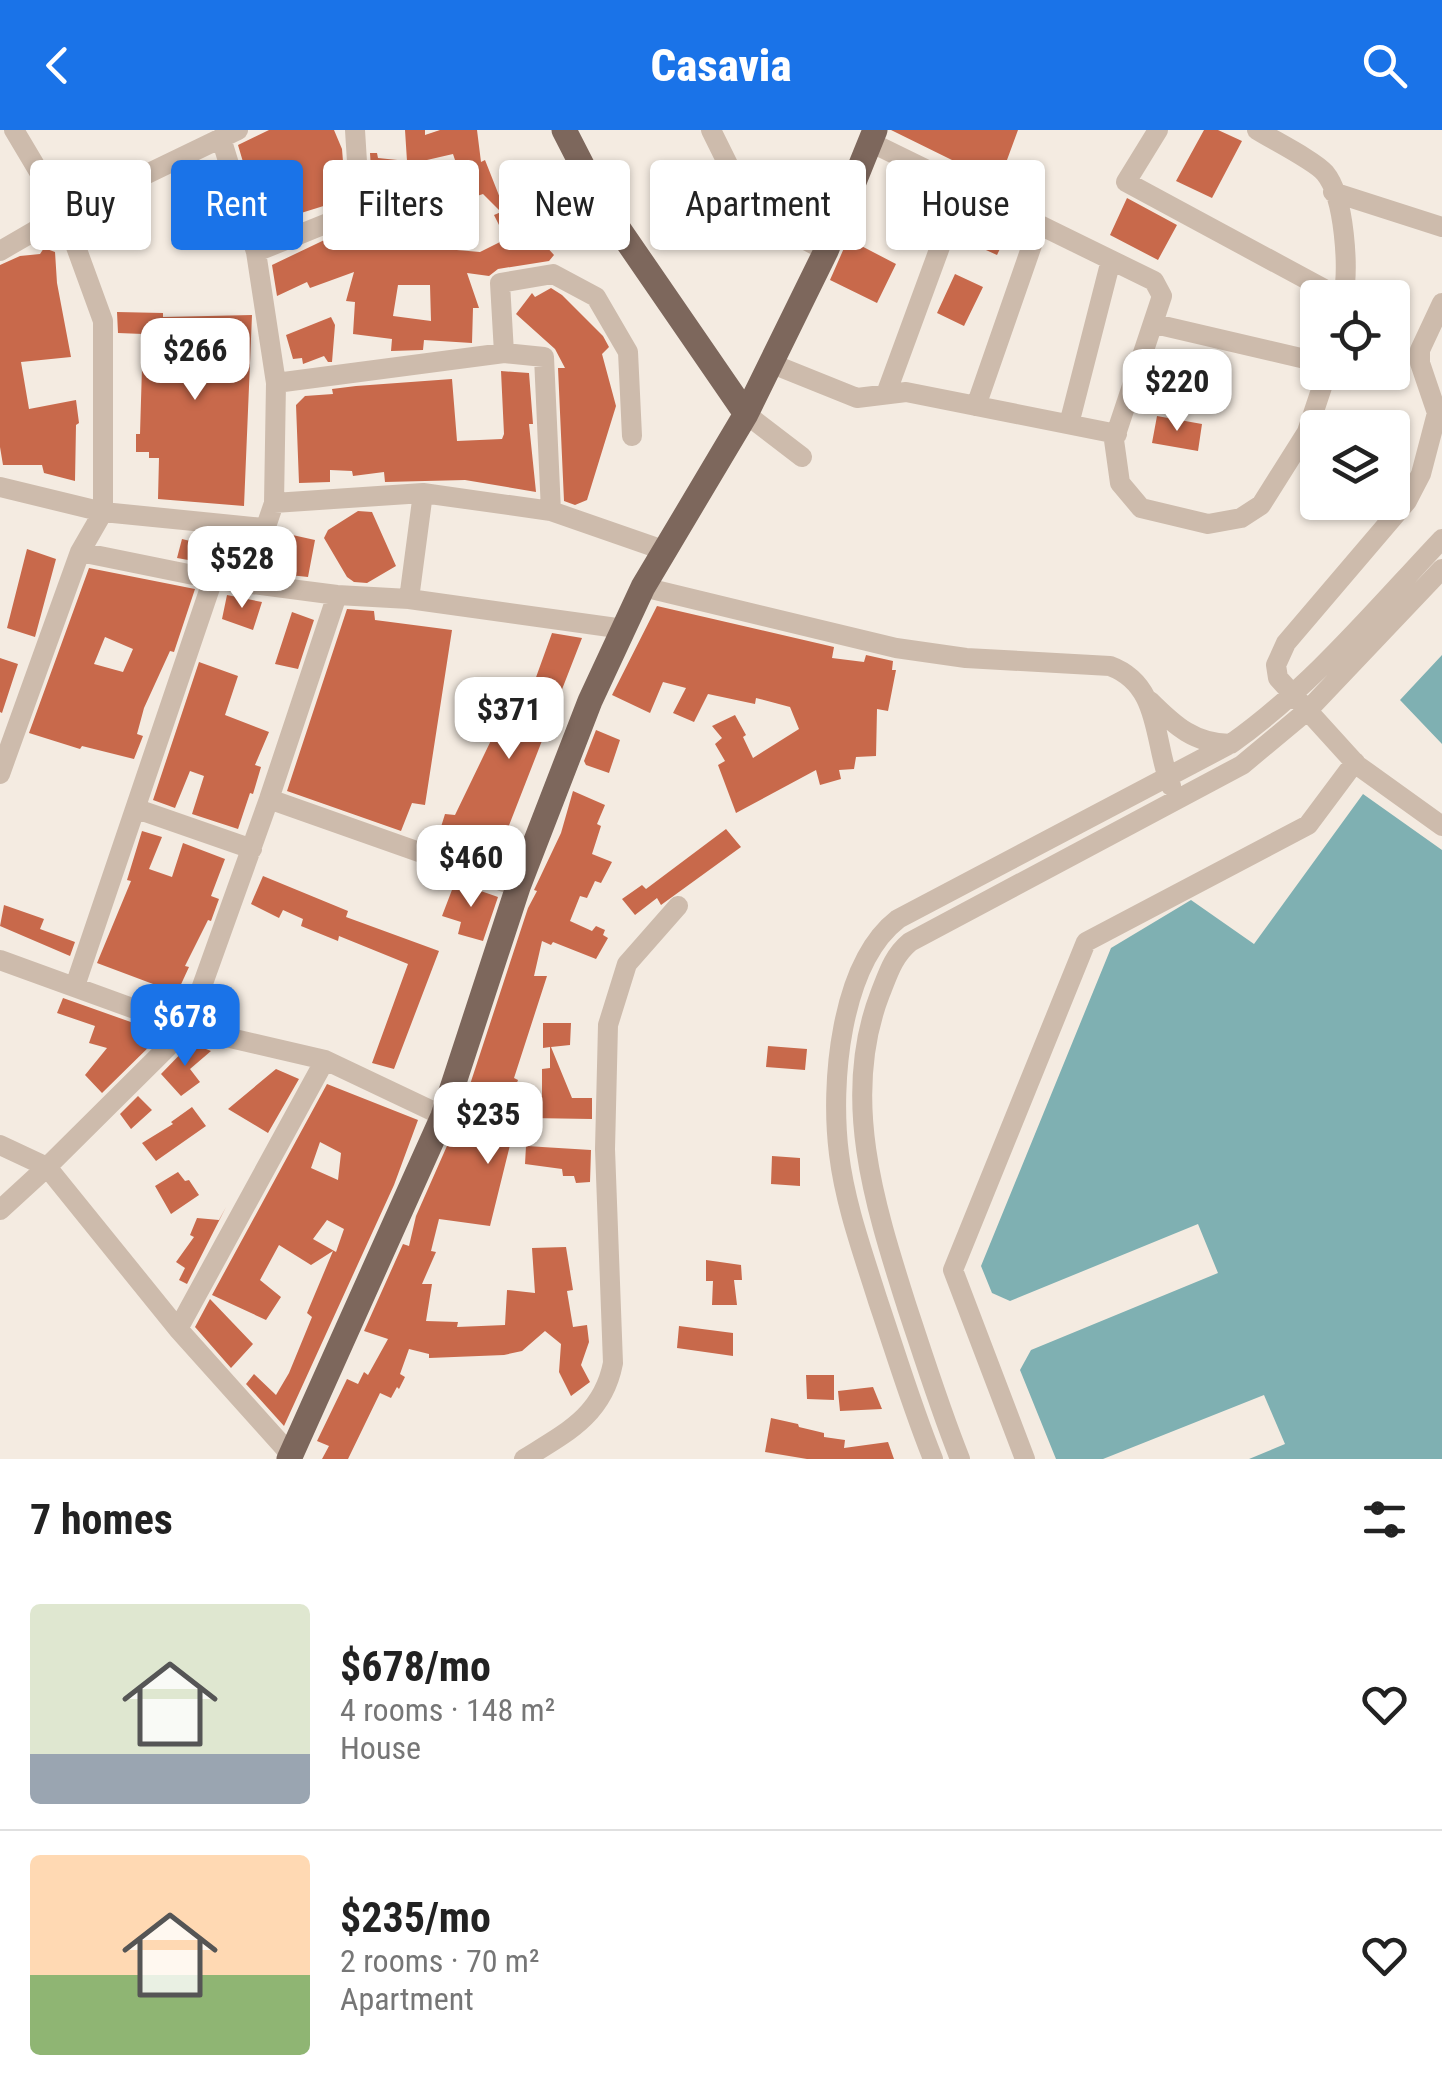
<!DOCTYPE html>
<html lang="en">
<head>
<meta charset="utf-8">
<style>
  body { margin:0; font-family:"Roboto Condensed",sans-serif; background:#f6f6f6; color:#222; height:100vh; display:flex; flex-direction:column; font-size:38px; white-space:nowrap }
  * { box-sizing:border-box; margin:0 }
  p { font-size:32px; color:#767676 }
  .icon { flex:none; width:55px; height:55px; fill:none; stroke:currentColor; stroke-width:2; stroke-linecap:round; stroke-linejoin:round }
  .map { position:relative; height:1329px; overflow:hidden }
  .panel { display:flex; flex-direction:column; background:#fff; flex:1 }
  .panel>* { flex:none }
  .hud { position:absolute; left:30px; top:30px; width:1382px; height:90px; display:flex; gap:20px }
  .buttons { position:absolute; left:1300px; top:150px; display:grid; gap:20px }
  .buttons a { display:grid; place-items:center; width:110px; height:110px; border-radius:10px; background:#fff; box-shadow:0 2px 8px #0004; font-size:50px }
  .price { position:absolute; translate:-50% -85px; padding:0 22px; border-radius:20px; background:#fff; color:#222; font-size:32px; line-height:65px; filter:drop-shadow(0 2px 5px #0008) }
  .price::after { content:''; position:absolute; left:50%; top:60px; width:30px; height:22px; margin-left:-15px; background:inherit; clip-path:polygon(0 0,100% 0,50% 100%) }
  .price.current { background:#1a73e8; color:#fff }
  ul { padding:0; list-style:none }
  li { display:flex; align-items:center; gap:30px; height:250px; padding:0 30px }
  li+li { border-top:2px solid #e0e0e0 }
  li span { display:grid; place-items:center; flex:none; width:280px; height:200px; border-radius:10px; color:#555 }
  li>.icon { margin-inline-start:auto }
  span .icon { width:120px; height:120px; fill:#fffc; stroke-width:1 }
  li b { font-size:42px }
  h2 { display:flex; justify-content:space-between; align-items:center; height:120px; padding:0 30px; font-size:42px }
  .pill { padding:0 35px; border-radius:10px; background:#fff; box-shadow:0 2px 8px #0004; font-size:35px; line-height:90px }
  .pill.current { background:#1a73e8; color:#fff }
  header { display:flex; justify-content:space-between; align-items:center; height:130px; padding:0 30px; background:#1a73e8; color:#fff; font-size:45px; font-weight:800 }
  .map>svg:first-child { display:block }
</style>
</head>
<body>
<header><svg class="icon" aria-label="back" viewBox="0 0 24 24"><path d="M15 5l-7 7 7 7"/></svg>Casavia<svg class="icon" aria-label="search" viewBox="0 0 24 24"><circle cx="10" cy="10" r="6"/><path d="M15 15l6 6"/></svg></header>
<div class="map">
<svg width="1442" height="1329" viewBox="0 0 1442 1329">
  <rect width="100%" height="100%" fill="#f4ebe1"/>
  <path fill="#7fb0b2" d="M 1442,525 L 1442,614 L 1400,570 Z
    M 1363,664 L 1442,720 L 1442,1329 L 1249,1329 L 1285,1314 L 1264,1265 L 1103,1329 L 1056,1329 L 1020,1240 L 1031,1220 L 1218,1143 L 1198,1094 L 1010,1171 L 992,1163 L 981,1136 L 1111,818 L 1191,770 L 1254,814 Z"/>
  <path fill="#c8694b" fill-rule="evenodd" d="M 269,0 L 334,0 L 342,19 L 346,69 L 285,88 L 288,92 L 264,102 L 258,80 L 264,54 L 251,59 L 238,15 Z
    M 405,0 L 425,0 L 425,5 L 440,0 L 477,0 L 481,32 L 485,30 L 500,68 L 529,52 L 541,88 L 527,95 L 554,125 L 549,131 L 498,139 L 489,146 L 467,143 L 479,178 L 473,178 L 472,213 L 424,210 L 423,220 L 391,221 L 392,209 L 353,204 L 355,172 L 346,171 L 354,142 L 310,158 L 307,152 L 277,166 L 272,135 L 339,103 L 401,80 L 400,95 L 433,94 L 435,106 L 445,106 L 445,119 L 480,122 L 506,109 L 494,85 L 501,82 L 483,64 L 468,69 L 453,24 L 427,30 L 428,41 L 408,43 L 407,36 L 384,40 L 384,56 L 372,55 L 370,23 L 377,23 L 378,28 L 407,31 ZM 398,155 L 430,155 L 431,191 L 393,186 Z
    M 891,0 L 1018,0 L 1000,49 L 956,32 Z
    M 1204,0 L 1218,0 L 1242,11 L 1212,68 L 1176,51 Z
    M 1127,68 L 1177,95 L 1158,130 L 1110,105 Z
    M 980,81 L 1011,96 L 997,125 L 966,111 Z
    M 848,109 L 896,134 L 877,173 L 830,150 Z
    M 44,118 L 55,122 L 57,153 L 71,227 L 21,232 L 29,279 L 76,270 L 79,293 L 76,295 L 75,351 L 44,343 L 42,335 L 3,335 L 0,317 L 0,135 L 20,126 L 40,124 Z
    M 955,144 L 983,157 L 964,196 L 937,183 Z
    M 551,158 L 562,165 L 603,206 L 609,217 L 602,224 L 616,276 L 587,370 L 575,375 L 564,371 L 558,238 L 565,238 L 555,219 L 516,184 L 532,163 L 535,167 Z
    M 117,182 L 163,183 L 163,187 L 252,185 L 244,376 L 158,369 L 159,328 L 149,328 L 149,322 L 136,322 L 136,304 L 140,304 L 143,204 L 118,203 Z
    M 331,187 L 335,195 L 332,232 L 328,232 L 324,226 L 303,234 L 302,228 L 293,229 L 286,205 Z
    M 501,241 L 529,243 L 533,294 L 529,294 L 536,362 L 465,350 L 385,352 L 384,342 L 353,346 L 352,341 L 330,340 L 330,352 L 299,353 L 296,275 L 305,266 L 333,264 L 332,259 L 356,256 L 452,249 L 457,311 L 502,309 L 504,304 Z
    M 1157,286 L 1202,294 L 1198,321 L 1152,313 Z
    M 358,381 L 372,382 L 396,436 L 367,453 L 354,452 L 347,447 L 324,408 L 328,400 Z
    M 279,402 L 315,410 L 308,447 L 271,443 Z
    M 182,409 L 235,422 L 233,438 L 177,428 Z
    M 27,419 L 56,429 L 35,507 L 7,498 Z
    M 89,438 L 195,459 L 174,522 L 170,521 L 144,578 L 137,604 L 143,606 L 134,629 L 82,616 L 80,619 L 29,603 ZM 105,507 L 133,519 L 123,542 L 94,534 Z
    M 227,465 L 262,472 L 253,500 L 222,489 Z
    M 657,476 L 834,517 L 832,528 L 864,532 L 866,525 L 893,531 L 892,540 L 896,540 L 888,581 L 877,579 L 876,626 L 856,627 L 854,639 L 839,640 L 841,649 L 820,655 L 816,640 L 736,683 L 718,635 L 725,631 L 715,614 L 722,608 L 712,596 L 735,585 L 746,605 L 743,607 L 753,628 L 799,599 L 790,577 L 756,568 L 755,574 L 708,564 L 694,592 L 673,583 L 686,558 L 663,552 L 650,583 L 612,565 Z
    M 347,479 L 374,481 L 375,490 L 452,500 L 425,675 L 412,673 L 401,701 L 287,661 Z
    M 292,482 L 314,490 L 298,539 L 275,534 Z
    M 552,503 L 582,508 L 494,734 L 436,713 L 445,684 L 455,685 L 497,598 L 507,603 L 513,585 L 522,586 Z
    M 0,528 L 18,534 L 2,583 L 0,582 Z
    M 199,532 L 238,546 L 225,585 L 269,602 L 255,635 L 261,637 L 253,664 L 250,663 L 238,699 L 192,684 L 204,646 L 190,641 L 175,678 L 153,670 Z
    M 596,600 L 620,610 L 609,643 L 586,635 L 584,631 Z
    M 573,661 L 605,675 L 597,694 L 601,696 L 592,724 L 612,732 L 601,753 L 595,751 L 587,768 L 580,766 L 570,791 L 592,801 L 596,796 L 605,800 L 603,805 L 608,808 L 596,829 L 553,812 L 551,815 L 542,811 L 534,846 L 547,846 L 514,948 L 518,950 L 494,1013 L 510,1015 L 490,1096 L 439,1089 L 431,1121 L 436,1122 L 422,1154 L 432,1154 L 426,1191 L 458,1192 L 457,1197 L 505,1195 L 507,1160 L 535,1163 L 532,1118 L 566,1117 L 573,1160 L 567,1161 L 573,1197 L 587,1195 L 589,1212 L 581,1235 L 590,1252 L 571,1266 L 559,1242 L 561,1214 L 545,1201 L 522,1221 L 504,1225 L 429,1228 L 429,1224 L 409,1219 L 400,1244 L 405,1247 L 399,1259 L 397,1257 L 391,1268 L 380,1263 L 348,1329 L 322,1329 L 329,1316 L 317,1311 L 347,1249 L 358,1254 L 364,1242 L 368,1245 L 388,1209 L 364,1201 L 403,1114 L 409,1116 L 416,1086 L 458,991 L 528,778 L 537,761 L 534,760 L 561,703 Z
    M 726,699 L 741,717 L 661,775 L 657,768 L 635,785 L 622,769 L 642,755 L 646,759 Z
    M 142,701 L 162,707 L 149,739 L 172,747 L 183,713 L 225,729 L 211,766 L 219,769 L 211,791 L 208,790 L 185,836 L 189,837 L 177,863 L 97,833 L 131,751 L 127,750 Z
    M 263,746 L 348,781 L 346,787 L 439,821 L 394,939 L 372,933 L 408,834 L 339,806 L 338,811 L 301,796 L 303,789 L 283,780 L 279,788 L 251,774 Z
    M 455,752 L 498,767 L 483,811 L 458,804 L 461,792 L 442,786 Z
    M 4,775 L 44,789 L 40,799 L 75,812 L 70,826 L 0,796 Z
    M 63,868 L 159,902 L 158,908 L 102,963 L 85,945 L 107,918 L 89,913 L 95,896 L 57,883 Z
    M 543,893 L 571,893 L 570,915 L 551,917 L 572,968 L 592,968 L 592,989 L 529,988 L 531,966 L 542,966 L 542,939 L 550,938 L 550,917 L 543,918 Z
    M 191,913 L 211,921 L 190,939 L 200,952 L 181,966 L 161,944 Z
    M 768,916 L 807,919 L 805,940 L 766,937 Z
    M 276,939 L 299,949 L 268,1003 L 228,979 Z
    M 327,954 L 418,990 L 394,1055 L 284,1296 L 246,1254 L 254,1244 L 276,1265 L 289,1243 L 312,1187 L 307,1183 L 333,1121 L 311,1135 L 279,1115 L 260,1150 L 281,1167 L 266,1190 L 212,1165 ZM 320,1012 L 341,1023 L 338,1050 L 311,1038 ZM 327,1090 L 344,1099 L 336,1122 L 313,1109 Z
    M 138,966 L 152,980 L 131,999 L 120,984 Z
    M 192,977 L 206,996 L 156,1031 L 142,1013 L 173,994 L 171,992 Z
    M 526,1016 L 591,1020 L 590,1052 L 576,1053 L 574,1046 L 563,1046 L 562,1039 L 525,1034 Z
    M 772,1026 L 800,1028 L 800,1056 L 771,1054 Z
    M 178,1042 L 185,1051 L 189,1050 L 199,1065 L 171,1084 L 155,1056 Z
    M 226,1077 L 187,1154 L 179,1150 L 185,1138 L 176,1132 L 194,1107 L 190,1105 L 197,1088 L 219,1090 Z
    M 706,1130 L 741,1135 L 742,1150 L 734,1150 L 737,1175 L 712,1175 L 713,1151 L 706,1151 Z
    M 210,1169 L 253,1214 L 231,1238 L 195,1197 Z
    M 679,1196 L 733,1203 L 733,1226 L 677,1218 Z
    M 806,1245 L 834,1245 L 834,1270 L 807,1269 Z
    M 873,1257 L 882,1279 L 840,1281 L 838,1261 Z
    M 771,1288 L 798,1294 L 799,1297 L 824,1303 L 824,1307 L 845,1310 L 844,1318 L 888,1312 L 894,1329 L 807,1329 L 765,1322 Z"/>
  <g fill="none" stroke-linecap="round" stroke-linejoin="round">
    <path stroke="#cdbbac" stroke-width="20" d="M 711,0 L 751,81 L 826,121
      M 1158,0 L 1126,52 L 1341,168
      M 1257,0 C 1273,10 1315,31 1325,43 C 1345,67 1349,139 1343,168
      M 221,8 L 256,122
      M 870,12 L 1154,151 L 1162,166 L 1114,310 L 1120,353 L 1141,378 L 1208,394 L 1241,388 L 1261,375 L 1307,302 L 1327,242
      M 1333,62 L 1442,97
      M 0,121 L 64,84 L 238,0
      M 1442,173 L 1420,220 L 1420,233 L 1437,283 L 1421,344 L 1407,371 L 1286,513 L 1276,535 L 1278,548 L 1357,635 L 1442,696
      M 1155,194 L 1318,232
      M 504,223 L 500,153 L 553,144 L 596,167 L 628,222 L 632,306
      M 770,233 L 857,268 L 906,262 L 1117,304
      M 276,253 L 504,223 L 544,227 L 551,381
      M 886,264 L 962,57
      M 976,276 L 1039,95
      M 746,284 L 802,327
      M 1069,294 L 1111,130
      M 0,357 L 103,382 L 264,398
      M 274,373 L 423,363 L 551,381 L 666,421
      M 80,422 L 213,449 L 337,465 L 409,469 L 624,499
      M 247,452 L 274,373 L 276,253 L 256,122 L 360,80 L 355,0
      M 643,457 L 896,518 L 966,528 L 1110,536 C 1162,555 1153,614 1171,656
      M 409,469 L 423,363
      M 1150,571 C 1175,596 1195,614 1231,614
      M 0,644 L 80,422 L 103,382 L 103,191 L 64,84 L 14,0
      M 269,669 L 518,757
      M 137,679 L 252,719
      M 0,830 L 187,898 L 325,930 L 443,986
      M 75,856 L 213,449
      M 0,1015 L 47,1037 L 178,1199 L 291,1325
      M 0,1080 L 47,1037 L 187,898 L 269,669 L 337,465
      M 178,1199 L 325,930
      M 524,1329 C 566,1303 603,1285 613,1233 L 605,1019 L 608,895 L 627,834 L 678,776
      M 933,1329 C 912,1277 896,1224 878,1171 C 863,1123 845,1074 839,1024 C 830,954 840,834 898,789 L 1232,613 C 1311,557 1375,480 1442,409
      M 960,1329 C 940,1279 924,1228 907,1177 C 875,1076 840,968 880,864 C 888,844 893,826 910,812 L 1242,635 L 1308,580 L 1442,439
      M 1025,1329 L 953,1140 L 1086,812 L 1308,695 L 1355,632"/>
    <path stroke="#7d675c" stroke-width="25" d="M 564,0 L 603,76 L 746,284
      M 289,1329 L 443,986 L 518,757 L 590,571 L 643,457 L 746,284 L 826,121 L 875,0"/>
  </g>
</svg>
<div class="buttons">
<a><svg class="icon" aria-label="locate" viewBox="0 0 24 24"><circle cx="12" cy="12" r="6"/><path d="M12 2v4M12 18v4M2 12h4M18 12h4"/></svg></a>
<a><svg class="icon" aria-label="layers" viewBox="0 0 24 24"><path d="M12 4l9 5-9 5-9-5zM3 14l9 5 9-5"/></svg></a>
</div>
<b class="price" style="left:195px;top:273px">$266</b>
<b class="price" style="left:1177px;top:304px">$220</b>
<b class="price" style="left:242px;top:481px">$528</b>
<b class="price" style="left:509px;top:632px">$371</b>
<b class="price" style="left:471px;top:780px">$460</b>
<b class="price current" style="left:185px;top:939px">$678</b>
<b class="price" style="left:488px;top:1037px">$235</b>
<div class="hud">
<a class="pill">Buy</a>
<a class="pill current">Rent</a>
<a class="pill">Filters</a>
<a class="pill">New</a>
<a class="pill">Apartment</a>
<a class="pill">House</a>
</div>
</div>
<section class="panel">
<h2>7 homes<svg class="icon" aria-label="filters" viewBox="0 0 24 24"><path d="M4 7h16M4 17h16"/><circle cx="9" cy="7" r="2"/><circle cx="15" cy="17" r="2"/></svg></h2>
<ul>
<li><span style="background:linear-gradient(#dfe7d0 75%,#9aa5b1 0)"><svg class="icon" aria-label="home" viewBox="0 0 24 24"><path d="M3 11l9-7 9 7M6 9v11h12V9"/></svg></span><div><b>$678/mo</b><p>4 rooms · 148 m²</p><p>House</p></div><svg class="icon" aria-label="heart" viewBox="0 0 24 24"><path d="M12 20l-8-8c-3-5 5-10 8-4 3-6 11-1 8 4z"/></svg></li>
<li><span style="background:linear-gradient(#ffd9b3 60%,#8fb573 0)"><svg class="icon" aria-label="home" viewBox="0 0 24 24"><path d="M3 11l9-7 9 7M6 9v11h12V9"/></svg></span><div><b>$235/mo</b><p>2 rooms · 70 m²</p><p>Apartment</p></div><svg class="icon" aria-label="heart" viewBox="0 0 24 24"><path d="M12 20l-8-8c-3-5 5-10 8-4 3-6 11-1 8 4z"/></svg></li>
</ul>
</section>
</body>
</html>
